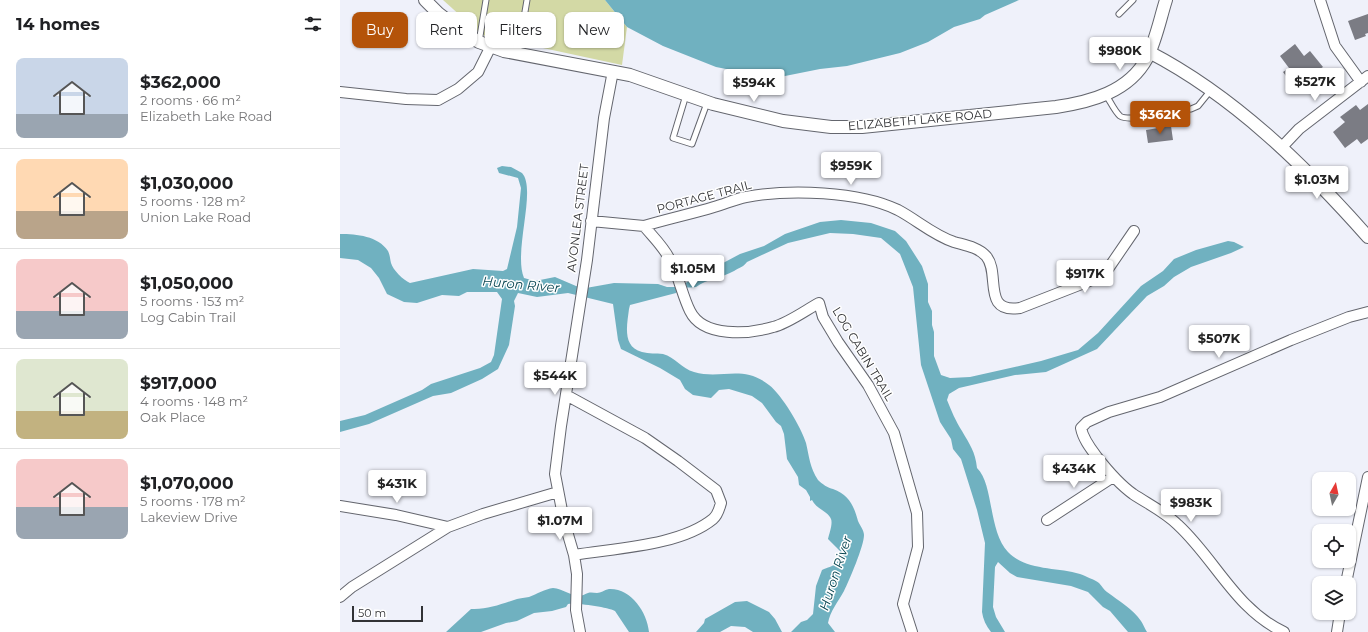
<!DOCTYPE html>
<html lang="en">
<head>
<meta charset="utf-8">
<style>
  body { margin:0; font-family:Montserrat,sans-serif; background:#f2f2f2; color:#202124; height:100vh; display:flex; flex-direction:column; font-size:15px; white-space:nowrap }
  * { box-sizing:border-box; margin:0 }
  p { font-size:13px; color:#757577 }
  .icon { flex:none; width:22px; height:22px; fill:none; stroke:currentColor; stroke-width:2; stroke-linecap:round; stroke-linejoin:round }
  .map { position:relative; flex:1; overflow:hidden }
  .sheet { display:flex; flex-direction:column; background:#fff; width:340px }
  .sheet>* { flex:none }
  .banner { position:absolute; left:12px; top:12px; width:380px; height:36px; display:flex; gap:8px }
  .needle { width:26px; rotate:9deg }
  .fabs { position:absolute; left:972px; top:472px; display:grid; gap:8px }
  .fabs a { display:grid; place-items:center; width:44px; height:44px; border-radius:8px; background:#fff; box-shadow:0 1px 3px #0004; font-size:20px }
  .scale { position:absolute; left:12px; bottom:10px; width:71px; box-sizing:border-box; padding-left:4px; border:2px solid #313235; border-top:0; font-size:11px; line-height:14px; white-space:nowrap; color:#313235; -webkit-text-stroke:3px #fff; paint-order:stroke }
  .price { position:absolute; translate:-50% -34px; padding:0 9px; border-radius:4px; background:#fff; color:#222; font-size:13px; line-height:26px; filter:drop-shadow(0 1px 2px #0008) }
  .price::after { content:''; position:absolute; left:50%; top:24px; width:12px; height:9px; margin-left:-6px; background:inherit; clip-path:polygon(0 0,100% 0,50% 100%) }
  .price.selected { background:#b45309; color:#fff }
  ul { padding:0; list-style:none }
  li { display:flex; align-items:center; gap:12px; height:100px; padding:0 16px }
  li+li { border-top:1px solid #e0e0e0 }
  li span { display:grid; place-items:center; flex:none; width:112px; height:80px; border-radius:8px; color:#555 }
  li>.icon { margin-inline-start:auto }
  span .icon { width:48px; height:48px; fill:#fffc; stroke-width:1 }
  li b { font-size:17px }
  h2 { display:flex; justify-content:space-between; align-items:center; height:48px; padding:0 16px; font-size:17px }
  .tag { padding:0 14px; border-radius:8px; background:#fff; box-shadow:0 1px 3px #0004; font-size:14px; line-height:36px }
  .tag.selected { background:#b45309; color:#fff }
  main { display:flex; flex:1; min-height:0 }
  .map>svg:first-child { display:block }
</style>
</head>
<body>
<main>
<section class="sheet">
<h2>14 homes<svg class="icon" aria-label="filters" viewBox="0 0 24 24"><path d="M4 7h16M4 17h16"/><circle cx="9" cy="7" r="2"/><circle cx="15" cy="17" r="2"/></svg></h2>
<ul>
<li><span style="background:linear-gradient(#c9d6e8 70%,#9aa5b1 0)"><svg class="icon" aria-label="home" viewBox="0 0 24 24"><path d="M3 11l9-7 9 7M6 9v11h12V9"/></svg></span><div><b>$362,000</b><p>2 rooms · 66 m²</p><p>Elizabeth Lake Road</p></div></li>
<li><span style="background:linear-gradient(#ffd9b3 65%,#b9a48a 0)"><svg class="icon" aria-label="home" viewBox="0 0 24 24"><path d="M3 11l9-7 9 7M6 9v11h12V9"/></svg></span><div><b>$1,030,000</b><p>5 rooms · 128 m²</p><p>Union Lake Road</p></div></li>
<li><span style="background:linear-gradient(#f6c9c9 65%,#9aa5b1 0)"><svg class="icon" aria-label="home" viewBox="0 0 24 24"><path d="M3 11l9-7 9 7M6 9v11h12V9"/></svg></span><div><b>$1,050,000</b><p>5 rooms · 153 m²</p><p>Log Cabin Trail</p></div></li>
<li><span style="background:linear-gradient(#dfe7d0 65%,#c2b280 0)"><svg class="icon" aria-label="home" viewBox="0 0 24 24"><path d="M3 11l9-7 9 7M6 9v11h12V9"/></svg></span><div><b>$917,000</b><p>4 rooms · 148 m²</p><p>Oak Place</p></div></li>
<li><span style="background:linear-gradient(#f6c9c9 60%,#9aa5b1 0)"><svg class="icon" aria-label="home" viewBox="0 0 24 24"><path d="M3 11l9-7 9 7M6 9v11h12V9"/></svg></span><div><b>$1,070,000</b><p>5 rooms · 178 m²</p><p>Lakeview Drive</p></div></li>
</ul>
</section>
<div class="map">
<svg width="1028" height="632" viewBox="0 0 1028 632">
  <rect width="100%" height="100%" fill="#eff1fa"/>
  <path fill="#d3d9a5" d="M 103,0 L 265,0 L 287,27 L 282,65 L 142,35 Z"/>
  <path fill="#70b1c0" d="M 265,0 L 679,0 L 645,15 L 640,19 L 614,27 L 588,42 L 560,53 L 507,66 L 480,69 L 440,77 L 427,77 L 376,67 L 323,46 L 287,27 Z
    M 162,166 L 171,167 L 182,173 C 197,189 173,252 184,278 L 195,281 L 215,277 L 236,286 L 246,288 L 274,283 L 318,284 L 327,287 L 338,287 L 400,254 L 424,246 L 445,234 L 480,222 L 501,220 L 531,223 L 555,231 L 566,241 L 582,266 L 588,284 L 588,302 L 592,311 L 592,325 L 594,332 L 594,356 L 601,375 L 610,378 L 630,377 L 701,361 L 738,350 L 758,333 L 801,286 L 823,271 L 834,259 L 856,250 L 888,241 L 894,242 L 904,247 L 891,253 L 851,267 L 834,277 L 824,286 L 807,296 L 757,349 L 706,372 L 675,375 L 619,388 L 609,394 L 607,400 C 611,410 616,422 622,431 C 630,445 635,451 637,468 C 654,484 648,531 668,552 C 686,571 717,567 740,574 C 745,576 755,580 759,583 C 762,586 764,590 767,592 C 779,601 793,609 801,621 C 803,624 805,629 807,632 L 788,632 L 770,611 L 763,607 L 748,592 L 731,586 L 677,577 L 670,573 L 658,562 L 655,567 L 653,607 L 656,617 L 665,632 L 651,632 C 646,626 643,619 642,612 L 645,543 L 637,510 L 621,459 L 613,449 L 611,439 L 600,422 L 581,365 L 573,287 L 560,254 L 541,238 L 513,234 L 490,233 L 448,243 L 407,262 C 402,268 400,267 394,271 C 382,278 367,279 356,287 C 349,288 341,286 336,293 L 290,305 L 289,309 C 287,325 282,347 302,352 C 309,354 316,353 323,354 C 335,357 342,369 354,372 C 381,380 403,364 429,385 C 442,395 461,427 466,443 C 469,456 470,468 478,480 C 482,484 488,488 493,489 C 509,495 514,506 518,521 C 520,526 524,530 524,535 C 524,546 509,581 504,591 C 498,602 490,611 488,623 L 495,632 L 451,632 L 461,622 L 467,620 L 473,614 L 476,586 L 482,570 C 494,565 500,565 500,551 L 488,539 C 489,534 493,524 491,519 C 488,511 476,509 472,500 L 470,501 L 470,497 L 466,490 L 459,485 L 458,477 L 447,459 L 444,434 L 441,426 L 436,422 L 422,403 L 412,396 L 389,389 L 379,390 L 371,398 L 353,395 L 345,389 L 340,380 L 320,368 L 281,349 L 278,340 L 273,304 L 228,293 L 197,297 L 178,293 L 174,301 L 175,306 L 169,345 L 158,369 L 142,379 L 111,393 L 93,396 L 29,424 L 0,432 L 0,421 L 25,415 L 82,390 L 91,384 L 140,368 L 151,362 L 154,355 L 162,299 L 157,292 L 127,292 L 119,296 L 102,295 L 77,303 L 64,302 L 47,294 L 39,278 L 31,268 L 18,260 L 0,258 L 0,234 C 17,234 38,236 48,251 C 50,255 50,259 51,263 C 53,270 63,280 70,283 L 133,269 L 163,271 L 167,269 L 177,227 L 181,188 L 178,178 L 159,173 L 157,168 Z
    M 213,588 C 223,589 229,595 239,596 C 243,596 244,594 248,593 C 251,592 254,593 257,593 C 261,593 264,590 269,589 C 291,588 307,612 309,632 L 289,632 L 275,611 C 267,607 237,603 228,604 L 226,607 L 212,611 L 194,613 L 177,621 L 166,623 L 141,632 L 106,632 L 131,609 C 147,610 162,604 177,599 C 180,598 185,598 189,597 C 197,594 205,589 213,588 Z
    M 407,601 L 429,612 L 435,619 L 442,632 L 413,632 L 405,627 L 391,626 L 380,632 L 356,632 L 364,623 L 365,619 L 395,602 Z"/>
  <path fill="#7b7c84" d="M 1028,14 L 1028,33 L 1025,34 L 1026,36 L 1015,40 L 1008,21 Z
    M 955,44 L 964,56 L 970,51 L 983,67 L 977,71 L 986,83 L 971,95 L 961,84 L 955,88 L 943,72 L 949,68 L 940,56 Z
    M 1028,104 L 1028,139 L 1021,144 L 1017,139 L 1005,148 L 993,132 L 1005,122 L 1000,117 L 1016,105 L 1020,110 Z
    M 831,126 L 833,140 L 808,143 L 806,130 Z"/>
  <g fill="none" stroke-linecap="round" stroke-linejoin="round">
    <g stroke="#64666e" stroke-width="7">
      <path id="service" d="M 779,14 L 793,0
        M 139,42 L 146,0
        M 178,53 L 187,0
        M 346,95 L 333,138 L 352,144 L 367,103
        M 766,95 C 770,101 775,112 780,116 C 790,123 837,111 851,109 L 858,106 L 871,90"/>
    </g>
    <g stroke="#64666e" stroke-width="12">
      <path id="minor" d="M 980,0 L 995,46 L 1021,82
        M 0,92 L 66,99 L 98,100 L 118,89 L 138,72 L 151,46
        M 941,148 L 959,129 L 1028,76
        M 251,221 L 304,226 C 313,237 324,247 330,260 C 339,276 342,295 350,311 C 363,338 409,334 433,327 C 447,324 466,310 479,303 L 483,317 L 498,342 L 528,385 L 554,433 L 577,513 L 578,547 L 563,604 L 572,632
        M 304,226 C 327,219 351,214 374,207 C 385,204 395,199 406,197 C 449,189 519,191 558,210 C 577,220 593,235 614,242 C 624,245 638,247 646,256 C 661,273 641,314 680,308 L 757,278 L 768,269 L 794,231
        M 226,395 L 305,438 L 338,461 L 376,490 L 381,503 C 379,509 378,515 373,519 C 340,546 275,548 234,555
        M 0,506 L 56,515 L 108,527
        M 707,520 L 773,477
        M 1006,583 L 1028,477
        M 0,597 L 12,587 L 108,527 L 143,514 L 218,492
        M 240,632 L 236,610 L 237,574 L 234,555 L 224,521 L 215,474 L 221,426 L 247,260 L 264,118 L 273,71
        M 944,632 C 896,610 875,559 838,525 C 825,512 808,504 793,494 C 779,484 768,471 757,457 C 751,449 743,439 741,428 L 747,422 L 769,412 L 820,397 L 951,340 L 1009,317 L 1028,312
        M 997,632 L 1000,613"/>
    </g>
    <g stroke="#64666e" stroke-width="14">
      <path id="tertiary" d="M 85,0 L 98,13 L 124,33 L 139,42 L 164,51 L 290,75 L 373,104 L 443,121 L 491,127 L 522,127 L 716,107 C 750,102 789,92 807,58 C 816,40 820,19 826,0
        M 809,52 C 894,96 965,166 1028,237"/>
    </g>
    <use href="#service" stroke="#fff" stroke-width="5"/>
    <use href="#minor" stroke="#fff" stroke-width="10"/>
    <use href="#tertiary" stroke="#fff" stroke-width="12"/>
  </g>
  <g text-anchor="middle" stroke-width="3" stroke-linejoin="round" paint-order="stroke">
    <g font-size="12" fill="#313235" stroke="#fff">
      <text transform="translate(580 120) rotate(-5)" y="4">ELIZABETH LAKE ROAD</text>
      <text transform="translate(364 197) rotate(-15)" y="4">PORTAGE TRAIL</text>
      <text transform="translate(238 218) rotate(-83)" y="4">AVONLEA STREET</text>
      <text transform="translate(523 354) rotate(59)" y="4">LOG CABIN TRAIL</text>
    </g>
    <g font-size="13" font-style="italic" fill="#094652" stroke="#fff">
      <text transform="translate(181 284) rotate(5)" y="5">Huron River</text>
      <text transform="translate(495 573) rotate(-72)" y="5">Huron River</text>
    </g>
  </g>
</svg>
<div class="fabs">
<a><svg class="needle" viewBox="-14 -14 28 28"><path d="M0-13l5 13h-10z" fill="#e53935"/><path d="M0 13l5-13h-10z" fill="#757577"/></svg></a>
<a><svg class="icon" aria-label="locate" viewBox="0 0 24 24"><circle cx="12" cy="12" r="6"/><path d="M12 2v4M12 18v4M2 12h4M18 12h4"/></svg></a>
<a><svg class="icon" aria-label="layers" viewBox="0 0 24 24"><path d="M12 4l9 5-9 5-9-5zM3 14l9 5 9-5"/></svg></a>
</div>
<div class="scale">50 m</div>
<b class="price" style="left:780px;top:71px">$980K</b>
<b class="price" style="left:975px;top:102px">$527K</b>
<b class="price" style="left:414px;top:103px">$594K</b>
<b class="price selected" style="left:820px;top:135px">$362K</b>
<b class="price" style="left:511px;top:186px">$959K</b>
<b class="price" style="left:977px;top:200px">$1.03M</b>
<b class="price" style="left:353px;top:289px">$1.05M</b>
<b class="price" style="left:745px;top:294px">$917K</b>
<b class="price" style="left:879px;top:359px">$507K</b>
<b class="price" style="left:215px;top:396px">$544K</b>
<b class="price" style="left:734px;top:489px">$434K</b>
<b class="price" style="left:57px;top:504px">$431K</b>
<b class="price" style="left:851px;top:523px">$983K</b>
<b class="price" style="left:220px;top:541px">$1.07M</b>
<div class="banner">
<a class="tag selected">Buy</a>
<a class="tag">Rent</a>
<a class="tag">Filters</a>
<a class="tag">New</a>
</div>
</div>
</main>
</body>
</html>
